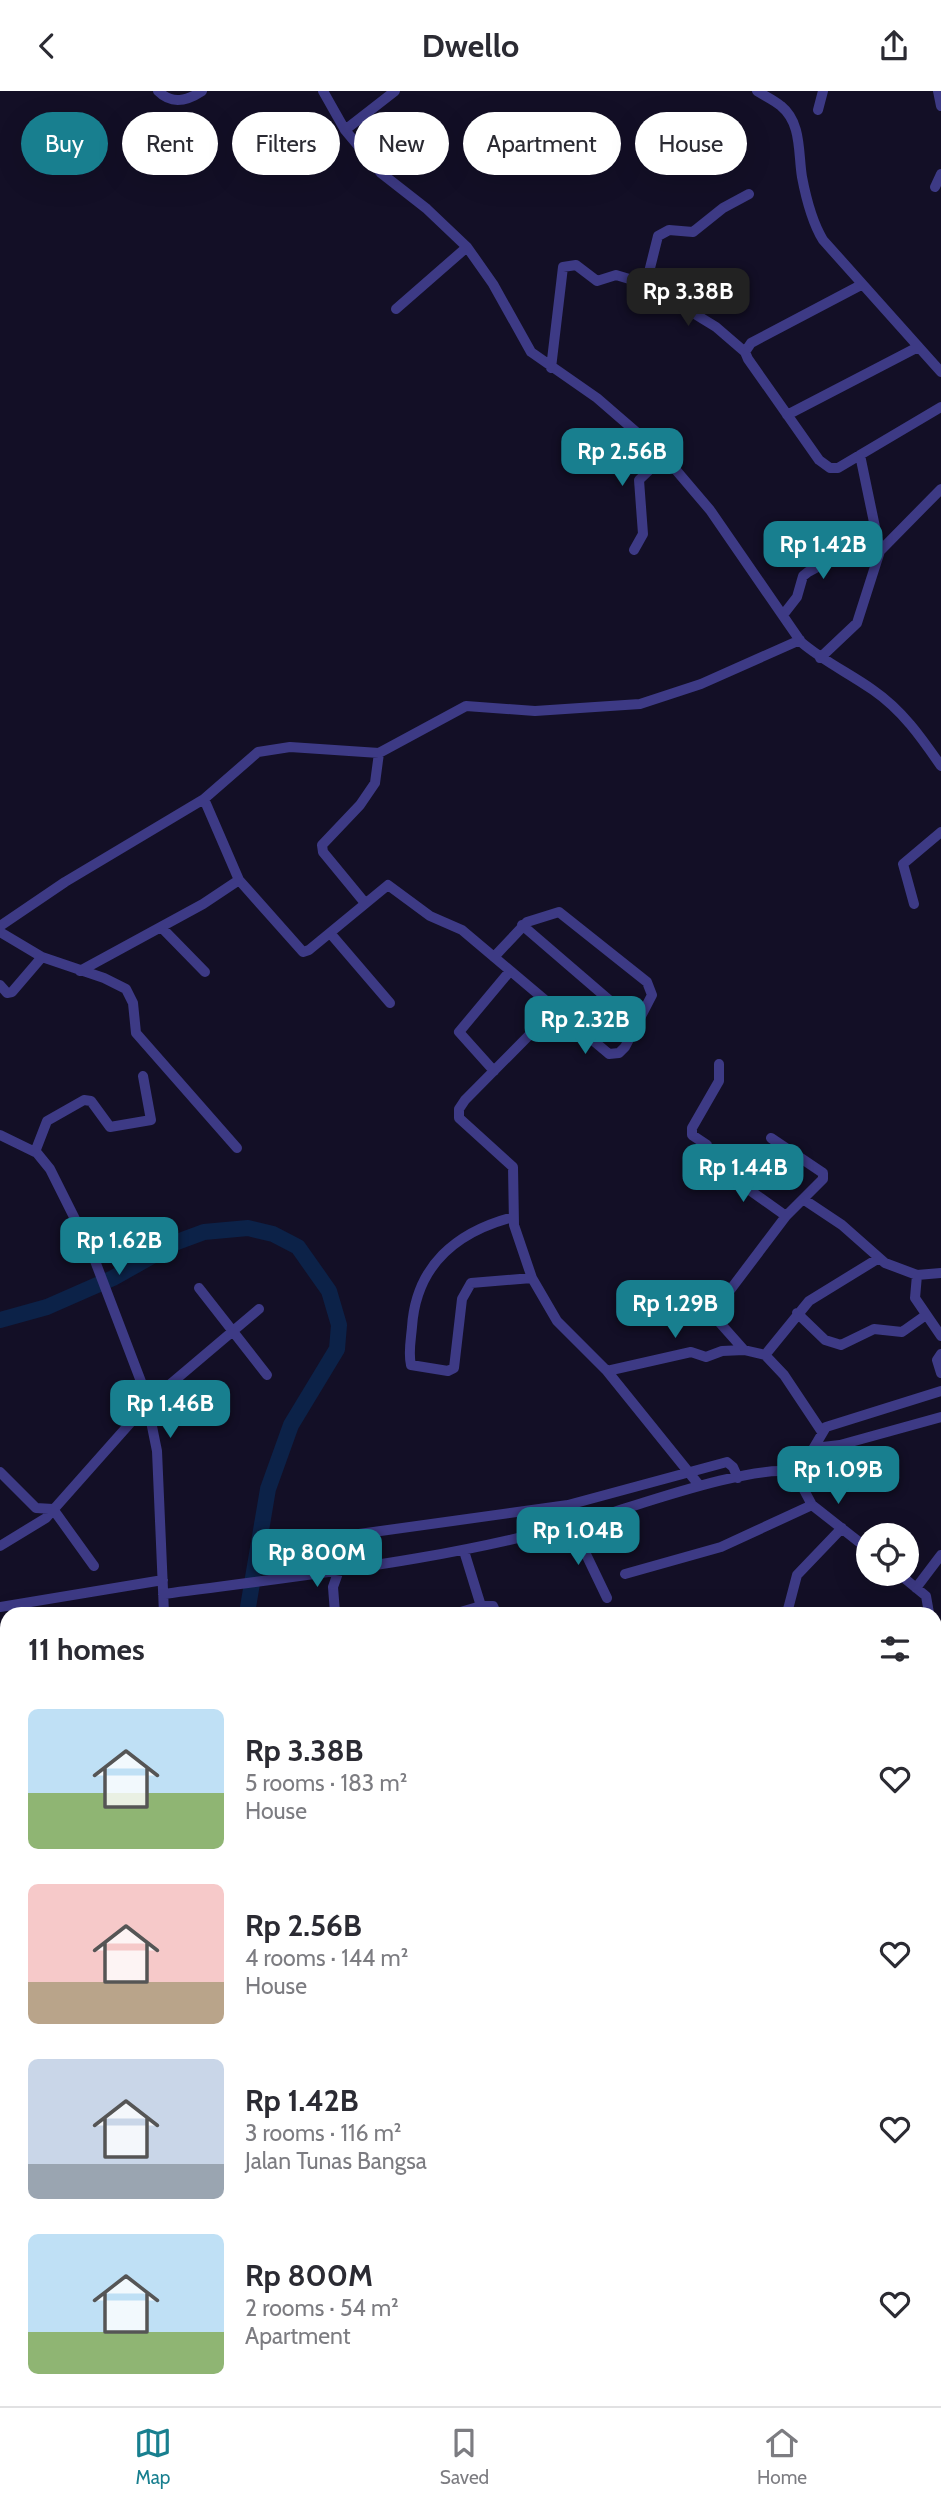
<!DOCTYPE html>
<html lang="en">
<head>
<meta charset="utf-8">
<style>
  body { margin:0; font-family:Cabin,sans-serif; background:#f7f7f7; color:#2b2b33; height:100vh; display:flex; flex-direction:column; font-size:26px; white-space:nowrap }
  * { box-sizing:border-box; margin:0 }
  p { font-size:23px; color:#7c7c81 }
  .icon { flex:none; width:38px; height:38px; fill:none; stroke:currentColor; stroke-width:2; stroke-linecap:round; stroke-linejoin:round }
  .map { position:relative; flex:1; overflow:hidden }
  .side { position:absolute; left:0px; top:1516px; width:942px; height:800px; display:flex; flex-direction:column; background:#fff; border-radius:21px 21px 0 0; box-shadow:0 7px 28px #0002 }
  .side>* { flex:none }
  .banner { position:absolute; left:21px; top:21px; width:900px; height:63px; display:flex; gap:14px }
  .fabs { position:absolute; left:856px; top:1432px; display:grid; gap:14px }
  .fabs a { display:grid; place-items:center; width:63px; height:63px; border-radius:50%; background:#fff; box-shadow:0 7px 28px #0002; font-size:35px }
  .price { position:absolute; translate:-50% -60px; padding:0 16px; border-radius:14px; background:#187f8f; color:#fff; font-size:23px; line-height:46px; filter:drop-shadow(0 2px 4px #0008) }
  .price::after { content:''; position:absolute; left:50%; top:42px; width:21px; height:16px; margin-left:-10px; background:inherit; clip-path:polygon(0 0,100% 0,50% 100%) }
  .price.on { background:#222; color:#fff }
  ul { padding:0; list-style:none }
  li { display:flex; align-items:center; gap:21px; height:175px; padding:0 28px }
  li span { display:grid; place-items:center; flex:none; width:196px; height:140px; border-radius:10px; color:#555 }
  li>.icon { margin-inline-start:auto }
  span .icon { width:84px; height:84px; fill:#fffc; stroke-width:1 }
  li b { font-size:30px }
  h2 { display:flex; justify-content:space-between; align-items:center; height:84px; padding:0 28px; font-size:30px }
  .pill { padding:0 24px; border-radius:32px; background:#fff; box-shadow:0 7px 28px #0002; font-size:24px; line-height:63px }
  .pill.on { background:#187f8f; color:#fff }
  header { display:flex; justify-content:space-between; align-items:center; height:91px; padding:0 28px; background:#fff; font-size:32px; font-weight:700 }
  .tabs { display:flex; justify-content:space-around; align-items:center; height:98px; border-top:2px solid #e1e1e2; background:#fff; font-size:19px; color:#7c7c81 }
  .tabs a { display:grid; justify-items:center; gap:4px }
  .tabs .on { color:#187f8f }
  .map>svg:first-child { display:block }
</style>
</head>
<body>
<header><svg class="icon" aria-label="back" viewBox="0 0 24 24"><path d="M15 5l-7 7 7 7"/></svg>Dwello<svg class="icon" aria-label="share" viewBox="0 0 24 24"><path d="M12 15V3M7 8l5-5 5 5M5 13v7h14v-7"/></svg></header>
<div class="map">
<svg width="941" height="2315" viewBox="0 0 941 2315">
  <rect width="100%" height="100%" fill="#130f26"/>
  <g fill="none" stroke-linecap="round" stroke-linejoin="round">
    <path stroke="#0c2248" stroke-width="16" d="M 0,1229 L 47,1216 L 113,1187 L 177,1151 L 204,1141 L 248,1137 L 273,1143 L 298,1156 L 329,1200 L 339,1234 L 337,1258 L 291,1334 L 268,1398 L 247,1522
      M 934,1814 L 941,1820"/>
    <path stroke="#3d3a85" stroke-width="10" d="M 158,0 C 172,14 187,10 202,0
      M 323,0 L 345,39 L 381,82 L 427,118 L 467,156 L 493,193 L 531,261 L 597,307 L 664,365 L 710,419 L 801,551 C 823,570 849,582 873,599 C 902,619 921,646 941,675
      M 757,0 C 765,5 774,9 781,15 C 802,32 798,62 802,86 C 806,107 812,131 823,149 L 941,281
      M 938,0 L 941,15
      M 818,19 L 823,0
      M 345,39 L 395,0
      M 935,96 L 941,83
      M 646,193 L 716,236 L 745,261
      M 861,194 L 751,252 L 745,261 L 748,268 L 819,369 L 830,377 L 838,377 L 941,316
      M 396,218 L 467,156
      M 551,277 L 563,176 L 576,174 L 597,190 L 616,184 L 646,193 L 658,145 L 669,139 L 693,141 L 723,117 L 749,103
      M 787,324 L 918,256
      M 860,364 L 880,460
      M 634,459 L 643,443 L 639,389 L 664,365
      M 783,524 L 797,506 L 803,485 L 808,481 L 834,467 L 876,467
      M 820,567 L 857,532 L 880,460 L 941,398
      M 204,708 L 239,789 L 303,861 L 309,859 L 388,794 L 430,825 L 462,839 L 609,963 L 619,962 L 625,956 L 652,904 L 647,891 L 559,821 L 527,831 L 494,866
      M 365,812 L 323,761 L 322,754 L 360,714 L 375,692 L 379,662
      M 914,813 L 903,773 L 941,741
      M 522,834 L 637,933
      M 0,835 L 65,791 L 204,708 L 258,661 L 290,656 L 379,662 L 466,615 L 535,620 L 640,613 L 701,593 L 800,549
      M 161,836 L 205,881
      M 0,841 L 42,866 L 104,887 L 126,898 L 133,912 L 136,942 L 237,1057
      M 330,842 L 390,912
      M 80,880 L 203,813 L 239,789
      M 0,894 L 7,902 L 12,901 L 42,866
      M 554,919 L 465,1009 L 459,1018 L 459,1027 L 513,1076 L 514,1134 L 532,1187 L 557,1230 L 607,1280 L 699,1394
      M 719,973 L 719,990 L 692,1037 L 692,1044 L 707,1054 L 707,1069 L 786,1125
      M 494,980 L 459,941 L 510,880
      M 0,1044 L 37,1062 L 50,1078 L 92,1162 L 145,1301 L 157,1360 L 164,1522
      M 771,1047 L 823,1082 L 823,1088 L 786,1125 L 712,1223 L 744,1259 L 765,1264 L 784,1284 L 822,1341
      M 35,1061 L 47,1030 L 84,1009 L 91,1010 L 110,1036 L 151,1029 L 143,985
      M 803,1108 L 842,1134 L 885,1172 L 917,1184 L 941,1182
      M 513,1126 C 456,1141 416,1175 412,1236 C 411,1248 408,1262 411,1274 L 448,1280 L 454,1277 L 462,1208 L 471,1192 L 532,1187
      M 917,1184 L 915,1207 L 941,1245
      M 199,1197 L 267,1284
      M 797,1222 L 825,1249 L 841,1254 L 874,1238 L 902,1241 L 926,1224
      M 941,1263 L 937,1269 L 941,1282
      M 765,1264 L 809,1210 L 879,1167
      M 607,1280 L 691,1261 L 706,1266 L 722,1260 L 744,1259
      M 814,1357 L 840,1354 L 941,1326
      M 0,1381 L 36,1417 L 53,1418 L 94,1475
      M 795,1382 L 806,1370 L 826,1336 L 941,1300
      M 795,1382 L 812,1414 L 868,1458
      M 568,1414 L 572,1434 L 607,1507
      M 294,1452 L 568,1414 L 727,1371 L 733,1376 L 738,1387
      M 0,1455 L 46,1427 L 148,1312 L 259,1218
      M 464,1460 L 481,1515 L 493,1515 L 496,1522
      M 898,1482 L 926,1505 L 929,1522
      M 625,1483 L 721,1456 L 812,1414
      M 916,1497 L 941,1464
      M 163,1503 C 314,1483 468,1467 614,1421 C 650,1410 763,1371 795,1382
      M 0,1516 L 163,1489
      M 335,1522 L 333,1496 L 339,1479
      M 457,1522 L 481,1515
      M 787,1522 L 797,1484 L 842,1437
      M 934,1548 L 941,1553
      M 934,1575 L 941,1567
      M 0,1906 L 7,1924
      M 934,2028 L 941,2022
      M 934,2063 L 941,2068
      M 935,2270 L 941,2260"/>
    <path stroke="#3d3a85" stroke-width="12" d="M 934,1887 L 941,1884"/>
    <path stroke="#e055d1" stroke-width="16" d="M 0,2015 L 7,2016
      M 855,2308 L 867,2315"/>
  </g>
</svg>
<div class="fabs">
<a><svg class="icon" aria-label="locate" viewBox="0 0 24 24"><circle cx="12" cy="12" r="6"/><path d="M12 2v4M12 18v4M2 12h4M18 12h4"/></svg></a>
</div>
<b class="price on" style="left:688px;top:237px">Rp 3.38B</b>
<b class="price" style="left:622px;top:397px">Rp 2.56B</b>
<b class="price" style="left:823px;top:490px">Rp 1.42B</b>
<b class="price" style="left:585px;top:965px">Rp 2.32B</b>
<b class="price" style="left:743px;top:1113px">Rp 1.44B</b>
<b class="price" style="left:119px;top:1186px">Rp 1.62B</b>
<b class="price" style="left:675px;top:1249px">Rp 1.29B</b>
<b class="price" style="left:170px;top:1349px">Rp 1.46B</b>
<b class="price" style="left:838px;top:1415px">Rp 1.09B</b>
<b class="price" style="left:578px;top:1476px">Rp 1.04B</b>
<b class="price" style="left:317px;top:1498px">Rp 800M</b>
<div class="banner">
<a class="pill on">Buy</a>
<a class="pill">Rent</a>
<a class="pill">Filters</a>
<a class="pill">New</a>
<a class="pill">Apartment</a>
<a class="pill">House</a>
</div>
<section class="side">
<h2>11 homes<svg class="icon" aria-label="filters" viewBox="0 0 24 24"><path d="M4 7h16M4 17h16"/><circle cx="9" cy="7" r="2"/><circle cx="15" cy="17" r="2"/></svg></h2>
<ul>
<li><span style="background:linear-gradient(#bfe0f5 60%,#8fb573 0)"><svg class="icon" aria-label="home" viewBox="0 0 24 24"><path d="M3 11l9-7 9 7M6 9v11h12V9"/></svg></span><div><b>Rp 3.38B</b><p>5 rooms · 183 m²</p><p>House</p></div><svg class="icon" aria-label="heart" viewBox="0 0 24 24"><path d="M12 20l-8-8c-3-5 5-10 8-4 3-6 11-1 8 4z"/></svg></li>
<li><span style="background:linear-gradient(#f6c9c9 70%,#b9a48a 0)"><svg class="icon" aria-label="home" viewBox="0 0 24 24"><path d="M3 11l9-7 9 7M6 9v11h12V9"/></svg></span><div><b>Rp 2.56B</b><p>4 rooms · 144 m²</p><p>House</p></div><svg class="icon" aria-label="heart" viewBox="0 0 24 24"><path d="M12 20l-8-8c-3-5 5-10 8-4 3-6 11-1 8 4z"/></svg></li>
<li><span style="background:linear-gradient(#c9d6e8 75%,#9aa5b1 0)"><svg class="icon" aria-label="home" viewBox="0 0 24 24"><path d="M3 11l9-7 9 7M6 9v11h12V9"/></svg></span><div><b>Rp 1.42B</b><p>3 rooms · 116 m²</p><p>Jalan Tunas Bangsa</p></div><svg class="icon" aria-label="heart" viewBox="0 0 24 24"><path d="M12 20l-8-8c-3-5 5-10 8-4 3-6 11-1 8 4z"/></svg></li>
<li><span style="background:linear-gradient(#bfe0f5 70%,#8fb573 0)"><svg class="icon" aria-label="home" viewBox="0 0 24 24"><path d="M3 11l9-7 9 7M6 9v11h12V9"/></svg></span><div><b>Rp 800M</b><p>2 rooms · 54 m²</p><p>Apartment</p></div><svg class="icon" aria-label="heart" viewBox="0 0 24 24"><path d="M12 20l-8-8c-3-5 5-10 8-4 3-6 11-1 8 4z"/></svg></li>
</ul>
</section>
</div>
<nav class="tabs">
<a class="on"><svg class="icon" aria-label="map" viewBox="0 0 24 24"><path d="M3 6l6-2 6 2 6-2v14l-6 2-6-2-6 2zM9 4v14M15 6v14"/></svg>Map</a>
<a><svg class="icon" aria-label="saved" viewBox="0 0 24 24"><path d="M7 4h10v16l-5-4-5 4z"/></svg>Saved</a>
<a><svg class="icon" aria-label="home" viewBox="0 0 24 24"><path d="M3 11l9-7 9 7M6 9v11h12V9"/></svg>Home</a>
</nav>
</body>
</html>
